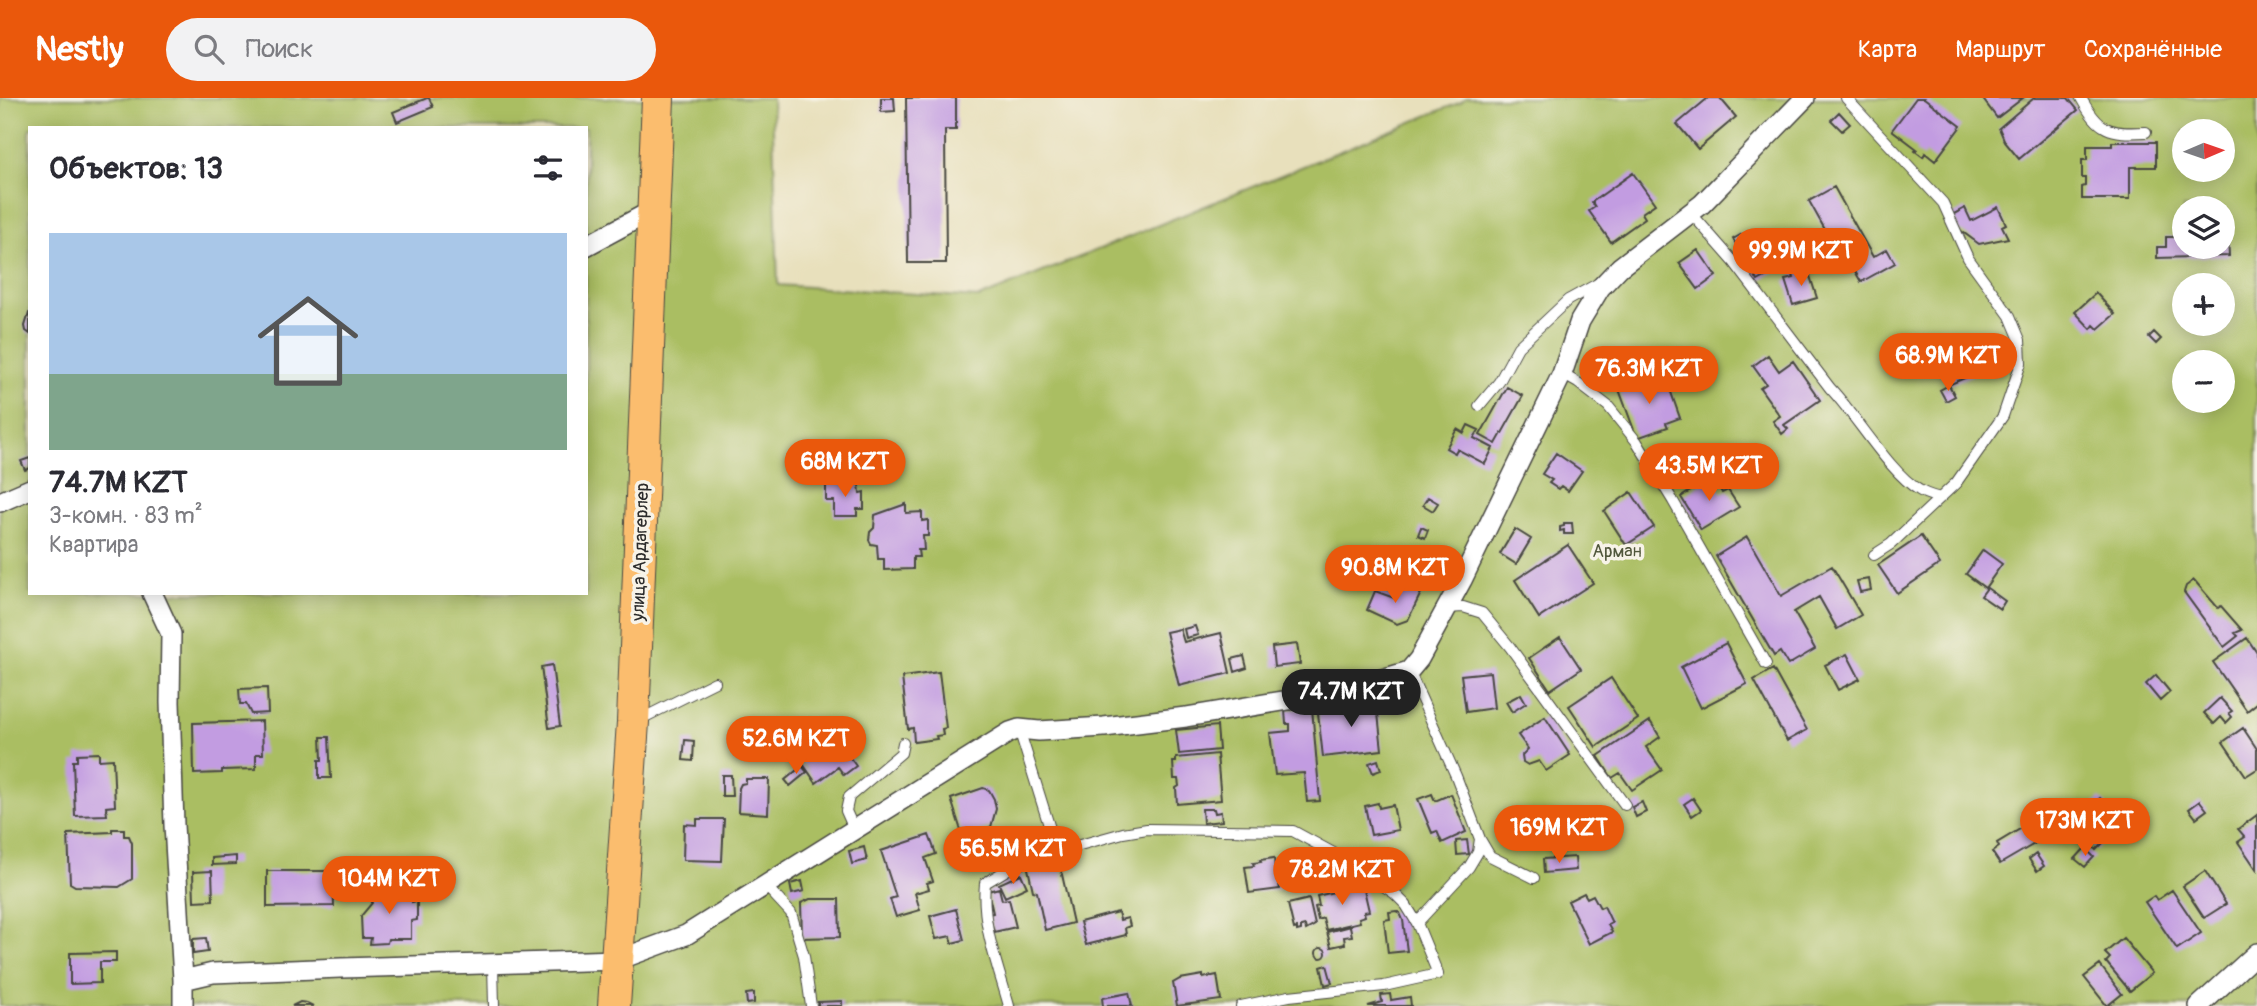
<!DOCTYPE html>
<html lang="ru">
<head>
<meta charset="utf-8">
<style>
  body { margin:0; font-family:Pangolin,sans-serif; background:#f2f2f3; color:#2b2b33; height:100vh; display:flex; flex-direction:column; font-size:26px; white-space:nowrap }
  * { box-sizing:border-box; margin:0 }
  p { font-size:23px; color:#7c7c81 }
  .icon { flex:none; width:38px; height:38px; fill:none; stroke:currentColor; stroke-width:2; stroke-linecap:round; stroke-linejoin:round }
  .map { position:relative; flex:1; overflow:hidden }
  .details { position:absolute; left:28px; top:28px; width:560px; height:469px; display:flex; flex-direction:column; background:#fff; border-radius:0px; box-shadow:0 4px 18px #0003 }
  .details>* { flex:none }
  .needle { width:46px; rotate:88deg }
  .controls { position:absolute; left:2172px; top:21px; display:grid; gap:14px }
  .controls a { display:grid; place-items:center; width:63px; height:63px; border-radius:50%; background:#fff; box-shadow:0 4px 18px #0003; font-size:35px }
  .price { position:absolute; translate:-50% -60px; padding:0 16px; border-radius:24px; background:#ea580c; color:#fff; font-size:23px; line-height:46px; filter:drop-shadow(0 2px 4px #0008) }
  .price::after { content:''; position:absolute; left:50%; top:42px; width:21px; height:16px; margin-left:-10px; background:inherit; clip-path:polygon(0 0,100% 0,50% 100%) }
  .price.on { background:#222; color:#fff }
  ul { padding:0; list-style:none }
  li { display:grid; align-content:center; gap:14px; height:371px; padding:0 21px }
  li span { display:grid; place-items:center; height:217px; border-radius:0px; color:#555 }
  li>.icon { margin-inline-start:auto }
  span .icon { width:126px; height:126px; fill:#fffc; stroke-width:1 }
  li b { font-size:30px }
  h2 { display:flex; justify-content:space-between; align-items:center; height:84px; padding:0 21px; font-size:30px }
  header { display:flex; align-items:center; gap:42px; box-sizing:border-box; height:98px; padding:0 35px; background:#ea580c; color:#fff }
  header strong { font-size:33px }
  nav { display:flex; gap:38px; margin-inline-start:auto; font-size:24px }
  .search { width:490px; height:63px; background:#f2f2f3; display:flex; align-items:center; gap:18px; box-sizing:border-box; padding:0 24px; border-radius:38px; color:#7c7c81; font-size:26px }
  .map>svg:first-child { display:block }
</style>
</head>
<body>
<header>
<strong>Nestly</strong>
<div class="search"><svg class="icon" aria-label="search" viewBox="0 0 24 24"><circle cx="10" cy="10" r="6"/><path d="M15 15l6 6"/></svg>Поиск</div>
<nav><a>Карта</a><a>Маршрут</a><a>Сохранённые</a></nav>
</header>
<div class="map">
<svg width="2257" height="908" viewBox="0 0 2257 908">
  <rect width="100%" height="100%" fill="#f7f3e8"/>
  <filter id="ink" filterUnits="userSpaceOnUse"><feTurbulence type="fractalNoise" baseFrequency=".0143" numOctaves="2"/><feDisplacementMap in="SourceGraphic" scale="14" xChannelSelector="R" yChannelSelector="G"/><feConvolveMatrix kernelMatrix="1 2 1 2 8 2 1 2 1" color-interpolation-filters="sRGB"/></filter>
  <filter id="wash" filterUnits="userSpaceOnUse"><feTurbulence type="fractalNoise" baseFrequency=".00686" numOctaves="4" result="noise"/><feDisplacementMap in="SourceGraphic" scale="28" xChannelSelector="R" yChannelSelector="G"/><feGaussianBlur stdDeviation="1.57" result="paint"/><feColorMatrix in="noise" values="0 0 0 0 0 0 0 0 0 0 0 0 0 0 0 0 0 1.4 0 .05"/><feComposite in="paint" operator="in"/></filter>
  <g filter="url(#wash)">
    <rect width="100%" height="100%" fill="#e8e0bc"/>
    <path fill="#aabe62" stroke="#6a7446" stroke-width="2" fill-rule="evenodd" d="M 0,0 L 772,0 L 778,187 L 979,200 L 1461,4 L 1466,0 L 2257,0 L 2257,908 L 0,908 ZM 30,30 L 586,30 L 586,495 L 30,495 ZM 2184,33 L 2222,33 L 2222,72 L 2184,72 ZM 2184,110 L 2222,110 L 2222,149 L 2184,149 ZM 2184,187 L 2222,187 L 2222,226 L 2184,226 ZM 2184,264 L 2222,264 L 2222,303 L 2184,303 Z"/>
    <g id="blocks">
      <path fill="#c29ce1" d="M 427,0 L 429,0 L 433,9 L 397,24 L 393,14 Z
        M 881,0 L 894,0 L 895,13 L 881,14 Z
        M 906,0 L 956,0 L 956,32 L 945,32 L 946,165 L 908,165 Z
        M 1708,0 L 1720,0 L 1736,19 L 1698,51 L 1677,26 Z
        M 1916,0 L 1924,0 L 1961,28 L 1935,63 L 1925,55 L 1923,59 L 1915,53 L 1917,51 L 1892,32 Z
        M 1982,0 L 2023,0 L 1997,20 Z
        M 2034,0 L 2068,0 L 2078,12 L 2019,61 L 2005,44 L 1999,30 Z
        M 1839,14 L 1850,26 L 1842,33 L 1831,22 Z
        M 2112,44 L 2156,44 L 2156,69 L 2130,69 L 2130,101 L 2082,101 L 2082,89 L 2085,88 L 2085,80 L 2082,80 L 2082,62 L 2087,62 L 2087,48 L 2112,48 Z
        M 1633,75 L 1655,106 L 1642,115 L 1645,120 L 1611,144 L 1589,113 L 1595,109 L 1592,104 Z
        M 1834,89 L 1873,159 L 1887,151 L 1895,165 L 1861,184 L 1833,134 L 1828,137 L 1809,103 Z
        M 1998,109 L 2006,126 L 2002,128 L 2008,140 L 1979,146 L 1960,132 L 1952,117 L 1965,110 L 1971,123 Z
        M 1742,136 L 1749,147 L 1762,139 L 1781,170 L 1758,183 L 1733,141 Z
        M 2222,137 L 2228,137 L 2229,158 L 2157,160 L 2157,149 L 2166,149 L 2166,139 L 2184,139 L 2184,149 L 2222,149 Z
        M 1698,152 L 1716,178 L 1698,191 L 1679,165 Z
        M 1800,170 L 1803,177 L 1809,175 L 1817,200 L 1793,207 L 1785,182 L 1794,180 L 1792,173 Z
        M 2096,195 L 2115,216 L 2098,231 L 2094,227 L 2091,231 L 2075,214 Z
        M 29,215 L 30,215 L 30,236 L 26,233 L 25,228 Z
        M 2154,234 L 2161,241 L 2156,246 L 2149,239 Z
        M 1976,245 L 1988,270 L 1951,286 L 1940,261 Z
        M 1768,257 L 1779,273 L 1793,263 L 1820,302 L 1784,327 L 1788,331 L 1782,336 L 1773,323 L 1780,318 L 1760,290 L 1766,286 L 1753,268 Z
        M 1632,280 L 1636,291 L 1666,280 L 1680,320 L 1666,325 L 1668,329 L 1637,340 L 1617,286 Z
        M 1949,287 L 1955,298 L 1946,303 L 1940,292 Z
        M 1507,289 L 1523,298 L 1496,346 L 1480,337 Z
        M 1468,327 L 1479,332 L 1474,340 L 1493,350 L 1485,366 L 1457,351 L 1455,355 L 1446,350 L 1457,331 L 1464,335 Z
        M 1556,355 L 1582,373 L 1568,393 L 1561,388 L 1558,391 L 1549,385 L 1552,382 L 1542,376 Z
        M 30,360 L 30,370 L 25,372 L 21,363 Z
        M 1713,379 L 1722,395 L 1728,392 L 1739,409 L 1701,432 L 1681,399 Z
        M 826,386 L 859,386 L 860,395 L 864,394 L 864,411 L 857,411 L 857,418 L 834,418 L 834,403 L 826,403 Z
        M 1631,394 L 1654,429 L 1626,447 L 1604,413 Z
        M 1428,399 L 1438,405 L 1433,413 L 1423,407 Z
        M 906,406 L 906,415 L 922,414 L 922,423 L 928,422 L 928,438 L 923,438 L 924,452 L 918,452 L 919,459 L 913,459 L 913,471 L 884,472 L 884,461 L 878,461 L 877,447 L 871,446 L 869,442 L 870,434 L 874,430 L 875,417 Z
        M 1564,425 L 1572,425 L 1573,436 L 1564,436 L 1564,432 L 1560,433 L 1560,429 L 1564,428 Z
        M 1421,429 L 1428,432 L 1425,440 L 1418,437 Z
        M 1515,431 L 1531,441 L 1516,466 L 1500,456 Z
        M 1921,438 L 1940,466 L 1897,495 L 1878,467 Z
        M 1747,439 L 1781,498 L 1832,468 L 1861,517 L 1837,531 L 1819,499 L 1794,514 L 1815,551 L 1788,567 L 1780,554 L 1774,558 L 1716,458 Z
        M 1568,447 L 1593,485 L 1539,520 L 1515,482 Z
        M 1983,452 L 2002,466 L 1985,490 L 1966,476 Z
        M 1869,481 L 1871,492 L 1860,494 L 1857,483 Z
        M 2194,482 L 2218,510 L 2221,508 L 2242,532 L 2235,535 L 2238,538 L 2224,549 L 2184,494 L 2186,488 Z
        M 1402,485 L 1421,495 L 1408,522 L 1397,526 L 1367,512 L 1375,493 L 1394,500 Z
        M 1987,490 L 2005,503 L 2000,511 L 1981,498 Z
        M 1195,528 L 1198,537 L 1186,540 L 1184,531 Z
        M 1180,531 L 1184,544 L 1221,535 L 1230,575 L 1179,588 L 1166,534 Z
        M 1560,539 L 1581,571 L 1550,592 L 1529,560 Z
        M 2247,540 L 2257,555 L 2257,605 L 2247,613 L 2213,564 Z
        M 1726,545 L 1747,586 L 1701,610 L 1681,569 Z
        M 1297,546 L 1300,566 L 1274,569 L 1272,549 Z
        M 1847,556 L 1860,581 L 1838,592 L 1825,567 Z
        M 1244,558 L 1247,570 L 1235,574 L 1232,561 Z
        M 552,567 L 560,628 L 549,630 L 541,569 Z
        M 1773,571 L 1807,632 L 1787,643 L 1754,582 Z
        M 939,574 L 946,630 L 942,631 L 943,637 L 936,638 L 937,641 L 914,644 L 913,630 L 908,631 L 902,579 Z
        M 1490,574 L 1494,610 L 1466,614 L 1461,577 Z
        M 2156,577 L 2170,594 L 2160,603 L 2146,586 Z
        M 1611,580 L 1638,621 L 1596,649 L 1569,608 Z
        M 267,590 L 268,615 L 251,616 L 246,606 L 240,606 L 239,591 Z
        M 1521,596 L 1526,605 L 1512,614 L 1506,604 Z
        M 1376,597 L 1382,652 L 1323,659 L 1318,615 L 1356,610 L 1355,600 Z
        M 2220,600 L 2232,613 L 2229,615 L 2232,619 L 2226,625 L 2221,619 L 2214,626 L 2204,615 Z
        M 1312,610 L 1320,703 L 1307,704 L 1304,675 L 1275,677 L 1270,635 L 1290,633 L 1290,626 L 1286,626 L 1285,612 Z
        M 1545,619 L 1570,657 L 1546,673 L 1539,663 L 1528,667 L 1523,664 L 1522,657 L 1528,651 L 1518,637 Z
        M 262,623 L 263,656 L 256,656 L 256,671 L 222,672 L 222,675 L 194,676 L 193,625 Z
        M 1650,623 L 1660,639 L 1646,649 L 1662,672 L 1632,692 L 1620,675 L 1612,680 L 1598,658 Z
        M 1217,628 L 1219,652 L 1179,656 L 1176,632 Z
        M 2243,630 L 2257,651 L 2257,671 L 2246,678 L 2223,644 Z
        M 833,636 L 856,668 L 844,677 L 838,669 L 816,685 L 799,660 Z
        M 321,639 L 329,639 L 331,680 L 319,680 L 319,662 L 322,662 Z
        M 685,642 L 694,643 L 693,663 L 683,662 Z
        M 99,655 L 99,662 L 113,661 L 115,708 L 106,709 L 107,717 L 75,718 L 73,663 L 77,663 L 77,656 Z
        M 1217,656 L 1221,702 L 1177,706 L 1176,690 L 1179,688 L 1178,681 L 1174,681 L 1173,664 L 1176,664 L 1176,660 Z
        M 1378,662 L 1381,672 L 1373,675 L 1369,665 Z
        M 802,668 L 807,674 L 790,688 L 785,682 Z
        M 722,677 L 731,677 L 732,698 L 722,698 Z
        M 746,681 L 769,681 L 768,716 L 738,714 L 739,690 L 741,686 L 746,685 Z
        M 983,690 L 989,692 L 994,701 L 996,711 L 991,729 L 963,739 L 951,701 Z
        M 1432,696 L 1435,703 L 1451,696 L 1466,734 L 1442,745 L 1437,733 L 1432,735 L 1418,701 Z
        M 1693,700 L 1701,712 L 1692,718 L 1684,706 Z
        M 2100,700 L 2107,708 L 2096,720 L 2088,712 Z
        M 2200,703 L 2207,712 L 2196,720 L 2189,711 Z
        M 1642,704 L 1646,714 L 1636,719 L 1632,709 Z
        M 1378,705 L 1379,710 L 1393,707 L 1398,732 L 1371,737 L 1365,708 Z
        M 1202,711 L 1214,711 L 1215,715 L 1221,714 L 1222,723 L 1203,725 Z
        M 2257,717 L 2257,772 L 2238,744 L 2245,739 L 2238,731 Z
        M 697,721 L 724,721 L 722,763 L 683,762 L 684,726 L 697,727 Z
        M 2088,725 L 2106,742 L 2096,752 L 2084,740 L 2086,738 L 2081,733 Z
        M 2025,728 L 2036,745 L 2000,766 L 1992,754 L 1999,749 L 1997,745 Z
        M 112,731 L 124,731 L 124,738 L 129,738 L 132,745 L 132,781 L 119,789 L 75,788 L 70,785 L 68,736 L 112,734 Z
        M 929,737 L 936,756 L 925,760 L 933,783 L 927,785 L 929,791 L 915,795 L 920,812 L 896,819 L 890,801 L 896,799 L 881,753 Z
        M 1467,742 L 1469,756 L 1457,757 L 1456,743 Z
        M 864,749 L 867,762 L 852,766 L 849,753 Z
        M 2085,750 L 2094,759 L 2085,769 L 2075,761 Z
        M 2036,756 L 2044,768 L 2037,773 L 2029,761 Z
        M 236,758 L 236,766 L 212,767 L 212,760 Z
        M 1058,759 L 1073,825 L 1045,832 L 1037,794 L 1033,793 L 1027,766 Z
        M 1575,759 L 1576,772 L 1544,775 L 1543,761 Z
        M 1274,760 L 1275,770 L 1287,771 L 1290,780 L 1285,783 L 1278,782 L 1280,791 L 1249,795 L 1245,769 L 1254,768 L 1253,765 L 1261,764 L 1260,762 Z
        M 212,773 L 213,802 L 194,803 L 193,774 Z
        M 267,773 L 333,773 L 334,808 L 267,809 Z
        M 2205,773 L 2226,806 L 2204,820 L 2183,788 Z
        M 1021,776 L 1027,789 L 1005,799 L 999,786 Z
        M 802,783 L 804,793 L 792,796 L 790,786 Z
        M 1363,787 L 1369,813 L 1364,814 L 1365,818 L 1359,820 L 1360,824 L 1326,832 L 1323,820 L 1318,822 L 1315,809 L 1319,808 L 1317,798 Z
        M 999,790 L 1002,802 L 1009,801 L 1016,829 L 994,834 L 989,816 L 993,815 L 988,793 Z
        M 372,792 L 412,792 L 412,804 L 417,803 L 417,822 L 411,823 L 411,841 L 388,841 L 387,845 L 370,846 L 371,840 L 362,840 L 361,818 L 372,805 Z
        M 2172,792 L 2201,835 L 2177,851 L 2145,804 L 2154,798 L 2157,802 Z
        M 1584,795 L 1587,800 L 1593,797 L 1600,810 L 1604,808 L 1612,825 L 1608,827 L 1612,834 L 1589,846 L 1568,803 Z
        M 810,801 L 839,801 L 840,839 L 802,840 L 801,805 Z
        M 1309,801 L 1315,827 L 1306,832 L 1305,828 L 1301,829 L 1301,832 L 1297,833 L 1297,830 L 1294,831 L 1288,806 Z
        M 956,811 L 964,842 L 952,845 L 951,838 L 936,841 L 930,818 Z
        M 1396,813 L 1400,815 L 1403,822 L 1407,853 L 1388,855 L 1384,822 L 1390,821 L 1389,814 Z
        M 1118,814 L 1120,822 L 1128,820 L 1130,828 L 1125,830 L 1126,837 L 1086,847 L 1080,824 Z
        M 1350,828 L 1352,838 L 1344,839 L 1345,846 L 1331,849 L 1327,834 Z
        M 206,840 L 208,854 L 193,856 L 193,841 Z
        M 2123,840 L 2152,875 L 2130,893 L 2106,864 L 2110,860 L 2105,855 Z
        M1316 855a5 5 0 1 1 10 0a5 5 0 1 1-10 0Z
        M 116,854 L 116,864 L 100,864 L 100,885 L 70,886 L 70,855 Z
        M 1327,867 L 1332,885 L 1325,887 L 1321,869 Z
        M 2100,867 L 2122,896 L 2107,908 L 2084,879 Z
        M 1203,877 L 1203,880 L 1217,877 L 1221,902 L 1177,908 L 1173,885 L 1180,881 Z
        M 754,895 L 754,905 L 747,906 L 746,896 Z
        M 1129,895 L 1132,908 L 1103,908 L 1102,900 Z
        M 1390,896 L 1391,902 L 1410,899 L 1411,908 L 1368,908 L 1382,904 L 1381,897 Z
        M 842,903 L 842,908 L 818,908 L 818,904 Z
        M 300,904 L 307,905 L 313,908 L 292,908 Z"/>
    </g>
  </g>
  <g filter="url(#ink)">
    <use href="#blocks" fill-opacity="0" stroke="#474641" stroke-width="2"/>
    <g fill="none" stroke-linecap="round" stroke-linejoin="round">
      <g stroke="#474641" stroke-width="12">
        <path id="lane" d="M 1846,0 L 1943,105 L 1968,160 L 2010,218 L 2020,242 L 2021,265 L 2003,318 L 1956,385 L 1891,446 L 1874,457
          M 2081,0 C 2099,33 2109,36 2146,34
          M 1691,115 L 1734,164 L 1830,290 C 1856,317 1890,375 1919,392 C 1925,396 1933,398 1940,400
          M 1562,276 L 1578,285 L 1608,308 L 1637,344 L 1673,403 L 1766,566
          M 1479,308 L 1499,284 L 1518,249 L 1568,202 L 1601,184
          M 1448,510 L 1463,509 L 1482,515 L 1510,549 L 1625,707
          M 1409,573 L 1456,678 L 1480,741 L 1478,754 L 1469,769 L 1417,825
          M 637,623 L 715,584
          M 1019,631 L 1056,750 L 1069,750 L 1123,735 L 1147,731 L 1293,733 L 1339,758 L 1394,795 L 1406,807 L 1417,825 L 1438,876 L 1384,888 L 1289,898 L 1241,908
          M 854,731 L 846,713 L 849,699 L 901,655 L 903,645
          M 1480,741 L 1490,758 L 1534,780
          M 765,787 L 791,815 L 804,858 L 811,908
          M 493,866 L 494,908
          M 1009,908 C 998,868 981,827 985,785 L 1010,770 L 1056,750"/>
      </g>
      <g stroke="#474641" stroke-width="22">
        <path id="street" d="M 586,148 L 653,112
          M 0,404 L 30,391
          M 152,495 L 171,536 L 170,604 L 174,727 L 183,882
          M 183,908 L 183,882 L 213,875 L 341,870 L 618,862 L 686,837 L 1010,634 L 1019,631 L 1039,633 L 1104,629 L 1186,619 L 1295,601 L 1365,586 L 1409,573 L 1419,561 L 1462,482 L 1562,276 L 1580,223 L 1600,190 L 1620,169 L 1702,106 L 1805,0
          M 2199,908 L 2257,855"/>
      </g>
      <g stroke="#474641" stroke-width="34">
        <path id="primary" d="M 614,908 L 633,624 L 658,0"/>
      </g>
      <use href="#lane" stroke="#fff" stroke-width="10"/>
      <use href="#street" stroke="#fff" stroke-width="19"/>
      <use href="#primary" stroke="#fbbd6e" stroke-width="32"/>
    </g>
  </g>
  <g text-anchor="middle" stroke-width="7" stroke-linejoin="round" paint-order="stroke">
    <g font-size="18" fill="#51573c" stroke="#f7f3e8">
      <text x="1617" y="459">Арман</text>
    </g>
    <g font-size="18" fill="#2b2b2b" stroke="#f7f3e8">
      <text transform="translate(640 454) rotate(-88)" y="6">улица Ардагерлер</text>
    </g>
  </g>
</svg>
<div class="controls">
<a><svg class="needle" viewBox="-14 -14 28 28"><path d="M0-13l5 13h-10z" fill="#e53935"/><path d="M0 13l5-13h-10z" fill="#7c7c81"/></svg></a>
<a><svg class="icon" aria-label="layers" viewBox="0 0 24 24"><path d="M12 4l9 5-9 5-9-5zM3 14l9 5 9-5"/></svg></a>
<a>+</a>
<a>−</a>
</div>
<b class="price" style="left:1801px;top:190px">99.9M KZT</b>
<b class="price" style="left:1948px;top:295px">68.9M KZT</b>
<b class="price" style="left:1649px;top:308px">76.3M KZT</b>
<b class="price" style="left:845px;top:401px">68M KZT</b>
<b class="price" style="left:1709px;top:405px">43.5M KZT</b>
<b class="price" style="left:1395px;top:507px">90.8M KZT</b>
<b class="price on" style="left:1351px;top:631px">74.7M KZT</b>
<b class="price" style="left:796px;top:678px">52.6M KZT</b>
<b class="price" style="left:2085px;top:760px">173M KZT</b>
<b class="price" style="left:1559px;top:767px">169M KZT</b>
<b class="price" style="left:1013px;top:788px">56.5M KZT</b>
<b class="price" style="left:1342px;top:809px">78.2M KZT</b>
<b class="price" style="left:389px;top:818px">104M KZT</b>
<section class="details">
<h2>Объектов: 13<svg class="icon" aria-label="filters" viewBox="0 0 24 24"><path d="M4 7h16M4 17h16"/><circle cx="9" cy="7" r="2"/><circle cx="15" cy="17" r="2"/></svg></h2>
<ul>
<li><span style="background:linear-gradient(#a9c7e8 65%,#7fa58c 0)"><svg class="icon" aria-label="home" viewBox="0 0 24 24"><path d="M3 11l9-7 9 7M6 9v11h12V9"/></svg></span><div><b>74.7M KZT</b><p>3-комн. · 83 m²</p><p>Квартира</p></div></li>
</ul>
</section>
</div>
</body>
</html>
